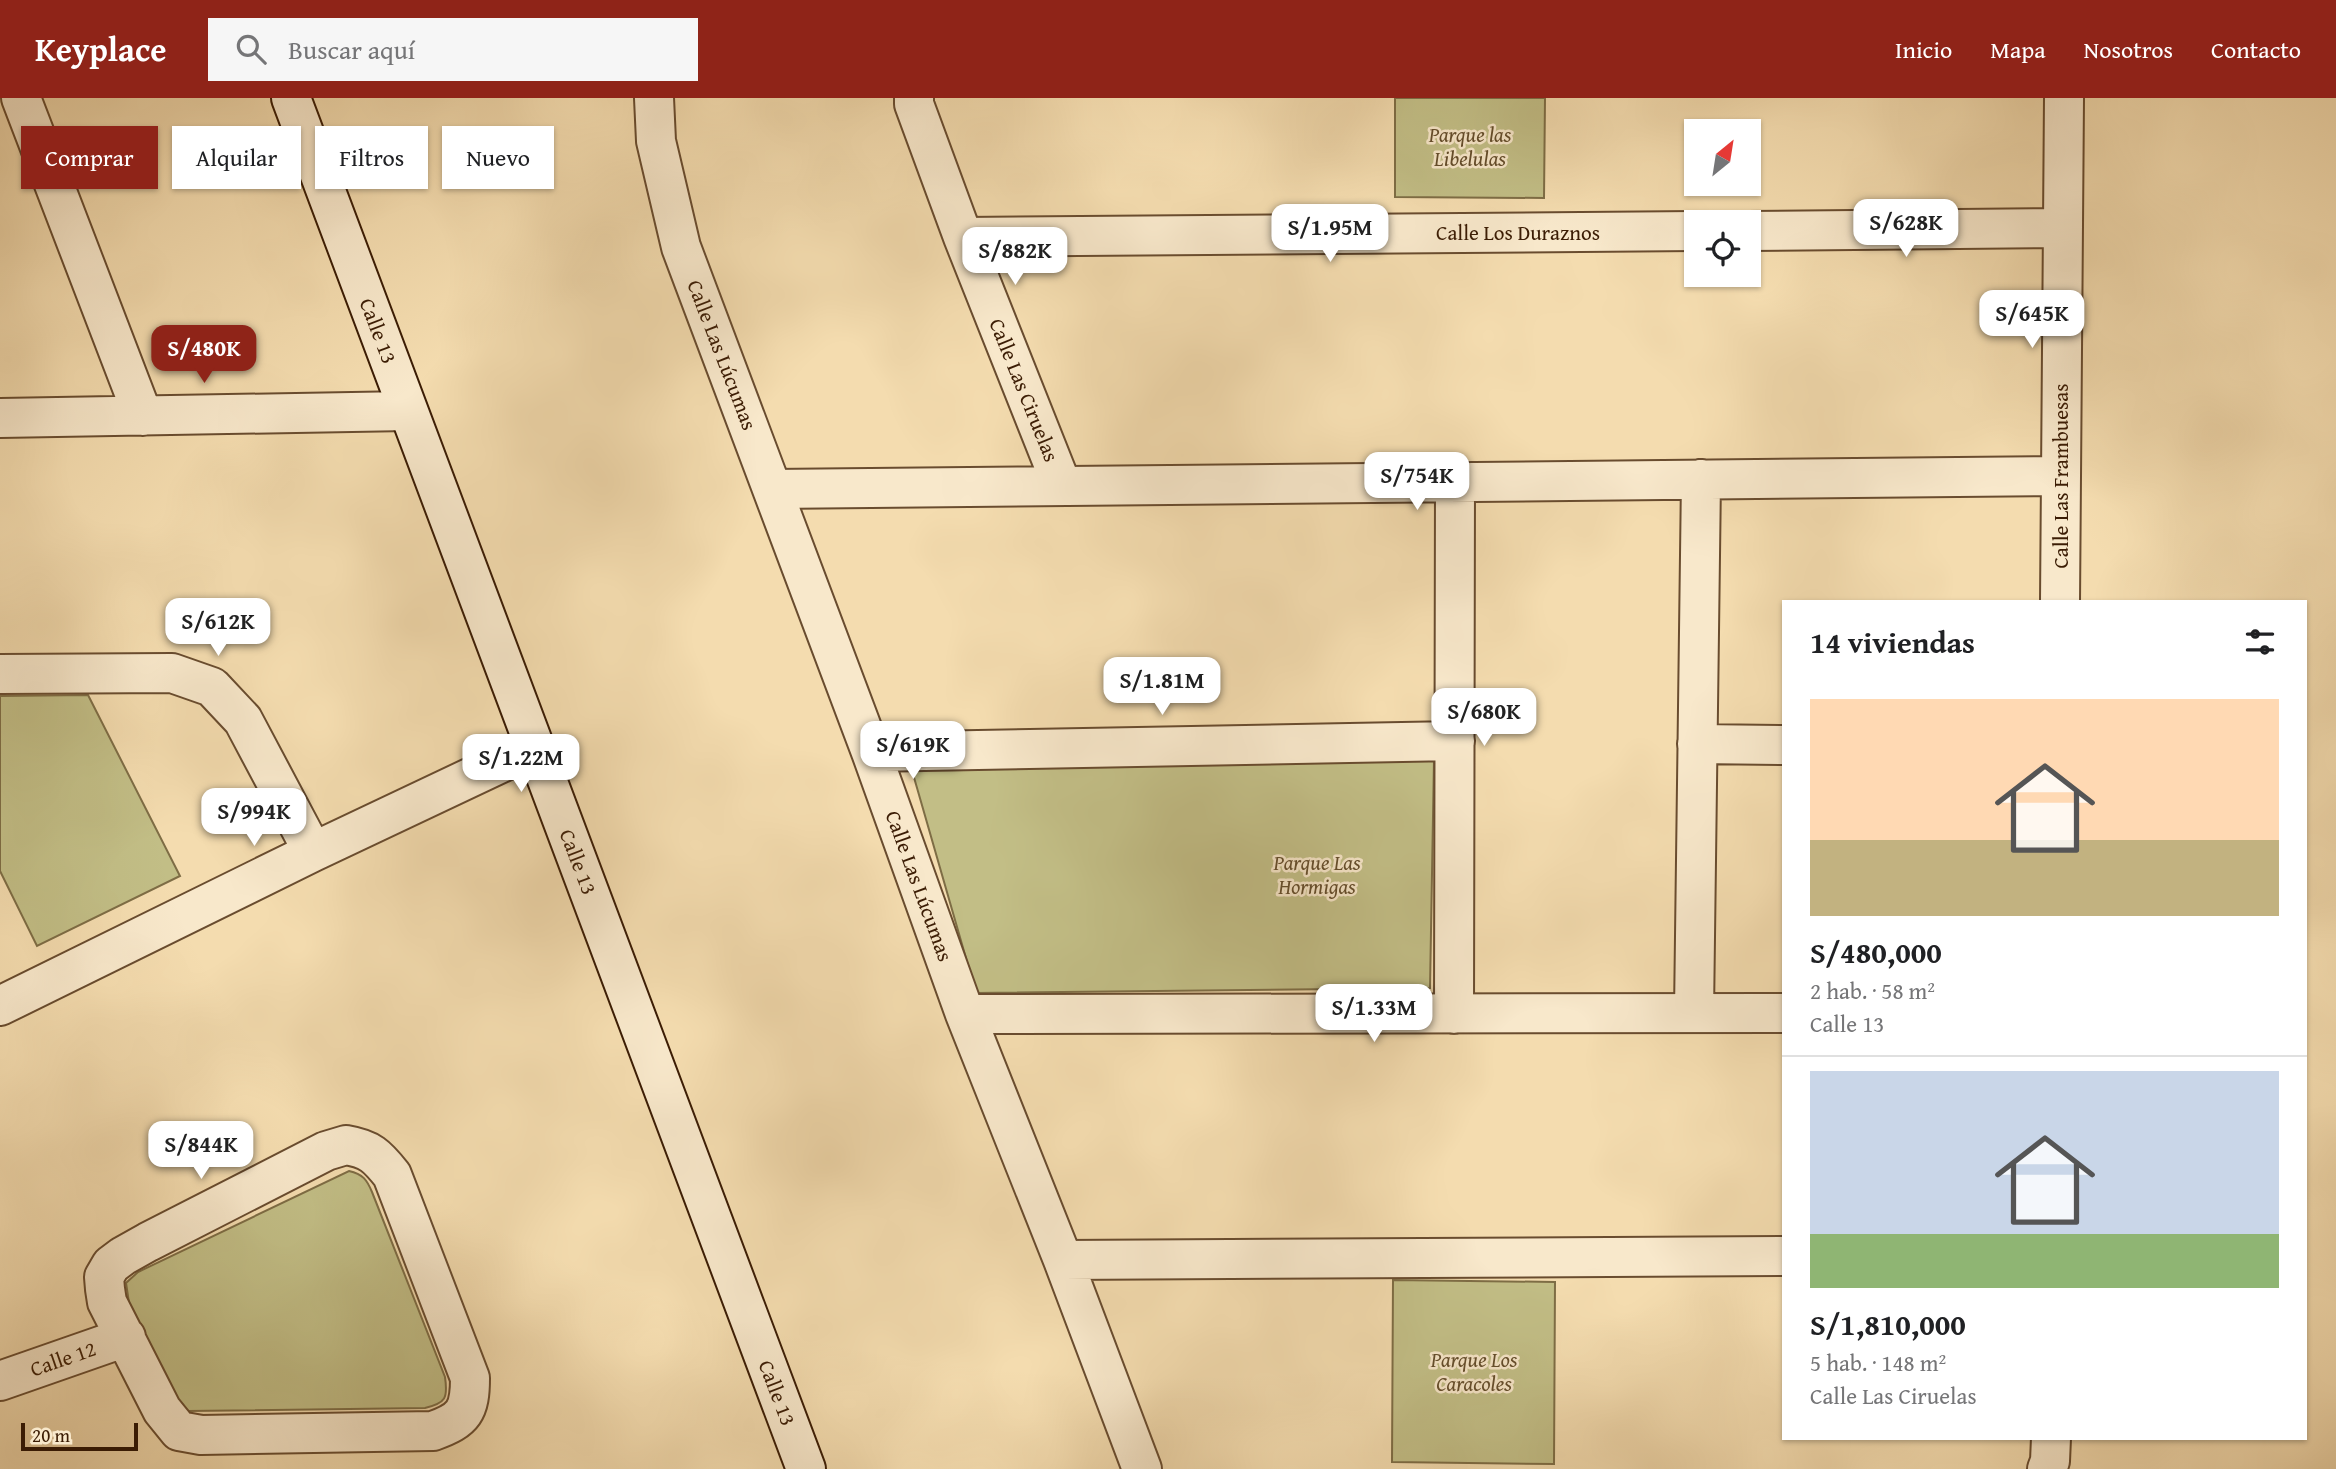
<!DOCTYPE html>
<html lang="es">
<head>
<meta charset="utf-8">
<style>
  body { margin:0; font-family:"Gentium Book Plus",serif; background:#f6f6f6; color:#202124; height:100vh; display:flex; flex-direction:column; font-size:26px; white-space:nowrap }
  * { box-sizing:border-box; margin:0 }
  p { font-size:23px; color:#757577 }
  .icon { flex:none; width:38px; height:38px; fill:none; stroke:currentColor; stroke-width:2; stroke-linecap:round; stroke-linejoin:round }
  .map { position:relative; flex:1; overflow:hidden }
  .sheet { position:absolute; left:1782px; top:502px; width:525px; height:840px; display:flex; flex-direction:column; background:#fff; border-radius:0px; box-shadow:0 2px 5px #0004 }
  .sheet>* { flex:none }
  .hud { position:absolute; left:21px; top:28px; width:665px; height:63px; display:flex; gap:14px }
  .needle { width:46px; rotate:30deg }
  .controls { position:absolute; left:1684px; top:21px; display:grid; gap:14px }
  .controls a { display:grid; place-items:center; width:77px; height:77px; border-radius:0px; background:#fff; box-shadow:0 2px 5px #0004; font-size:35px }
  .scale { position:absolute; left:21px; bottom:18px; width:117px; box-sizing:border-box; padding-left:7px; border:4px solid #3b1c04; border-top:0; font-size:19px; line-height:24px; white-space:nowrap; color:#3b1c04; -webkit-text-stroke:5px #f8e8cb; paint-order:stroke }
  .price { position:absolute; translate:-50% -60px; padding:0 16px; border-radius:14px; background:#fff; color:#222; font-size:23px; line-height:46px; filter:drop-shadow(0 2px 4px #0008) }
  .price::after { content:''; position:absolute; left:50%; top:42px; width:21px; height:16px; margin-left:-10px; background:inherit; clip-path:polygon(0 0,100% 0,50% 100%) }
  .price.current { background:#8f2418; color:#fff }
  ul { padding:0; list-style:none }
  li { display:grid; align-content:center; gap:14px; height:371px; padding:0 28px }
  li+li { border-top:2px solid #e0e0e0 }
  li span { display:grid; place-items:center; height:217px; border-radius:0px; color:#555 }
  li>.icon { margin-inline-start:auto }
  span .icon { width:126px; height:126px; fill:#fffc; stroke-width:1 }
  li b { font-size:30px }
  h2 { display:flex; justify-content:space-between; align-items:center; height:84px; padding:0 28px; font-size:30px }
  .tag { padding:0 24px; border-radius:0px; background:#fff; box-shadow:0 2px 5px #0004; font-size:24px; line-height:63px }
  .tag.current { background:#8f2418; color:#fff }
  header { display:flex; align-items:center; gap:42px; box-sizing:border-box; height:98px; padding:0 35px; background:#8f2418; color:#fff }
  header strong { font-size:33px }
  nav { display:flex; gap:38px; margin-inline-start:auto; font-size:24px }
  .search { width:490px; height:63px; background:#f6f6f6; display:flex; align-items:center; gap:18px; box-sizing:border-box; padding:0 24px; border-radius:0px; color:#757577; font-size:26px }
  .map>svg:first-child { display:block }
</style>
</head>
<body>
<header>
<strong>Keyplace</strong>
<div class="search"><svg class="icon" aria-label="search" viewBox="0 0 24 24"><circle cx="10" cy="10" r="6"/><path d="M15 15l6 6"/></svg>Buscar aquí</div>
<nav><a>Inicio</a><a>Mapa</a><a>Nosotros</a><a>Contacto</a></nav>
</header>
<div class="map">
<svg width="2336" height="1371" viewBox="0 0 2336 1371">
  <rect width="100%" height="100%" fill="#f4dcaf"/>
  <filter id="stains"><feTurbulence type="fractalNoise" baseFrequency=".00286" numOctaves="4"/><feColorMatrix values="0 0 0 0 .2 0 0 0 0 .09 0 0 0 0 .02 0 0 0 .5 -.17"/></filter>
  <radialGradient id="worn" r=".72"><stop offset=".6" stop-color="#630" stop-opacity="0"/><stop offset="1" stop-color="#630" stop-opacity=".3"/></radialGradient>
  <path fill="#c2be86" stroke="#7e6d45" stroke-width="2" d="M 1395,0 L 1545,0 L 1544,100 L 1395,99 Z
    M 88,597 L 180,778 L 37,848 L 0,773 L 0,598 Z
    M 1434,662 L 1430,890 L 976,895 L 911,669 Z
    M 349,1073 C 363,1076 367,1082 372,1094 L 445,1279 C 448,1300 446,1305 425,1310 L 188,1313 L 178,1303 L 129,1205 L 126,1185 L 138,1174 Z
    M 1393,1182 L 1555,1184 L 1554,1366 L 1392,1364 Z"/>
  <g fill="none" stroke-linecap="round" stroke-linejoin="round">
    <g stroke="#694c2f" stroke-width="42">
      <path id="street" d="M 21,0 L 143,318
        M 654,0 L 656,43 L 681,149 L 871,654 L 965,916 L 1063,1162 L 1142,1371
        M 914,0 L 914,6 L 963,139 L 1062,388
        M 1748,133 L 2063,130
        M 963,139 L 1696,133
        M 0,320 L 408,313
        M 772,391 L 2061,378
        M 2060,504 L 2064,0
        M 0,576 L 172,575 L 212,589 L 243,622 L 313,754
        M 1697,646 L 1783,647
        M 871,654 L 1455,643
        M 0,908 L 313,754 L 535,649
        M 1694,915 L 1701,381
        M 965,916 L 1783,915
        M 1454,916 L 1455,384
        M 346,1047 C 370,1051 377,1058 392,1077 L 470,1280 C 470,1313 464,1322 433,1333 L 201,1337 L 179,1333 L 162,1312 L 107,1204 L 105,1191 L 104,1179 L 111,1167 L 123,1158 L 148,1144 L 326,1053 Z
        M 1063,1162 L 1783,1158
        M 0,1283 L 126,1239
        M 2047,1371 L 2050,1363 L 2051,1340"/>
    </g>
    <g stroke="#3b1c04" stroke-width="42">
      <path id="secondary" d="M 291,0 L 806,1371"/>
    </g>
    <use href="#street" stroke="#f8e8cb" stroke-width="38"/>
    <use href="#secondary" stroke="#f8e8cb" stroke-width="38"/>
  </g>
  <g text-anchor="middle" stroke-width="5" stroke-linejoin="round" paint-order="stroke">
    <g font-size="21" font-style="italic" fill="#644d2b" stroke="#f8e8cb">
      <text x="1470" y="44">Parque las<tspan x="1470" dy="24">Libelulas</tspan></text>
      <text x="1317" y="772">Parque Las<tspan x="1317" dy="24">Hormigas</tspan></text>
      <text x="1474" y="1269">Parque Los<tspan x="1474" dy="24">Caracoles</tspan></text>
    </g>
    <g font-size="21" fill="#3b1c04" stroke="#f8e8cb">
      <text x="1518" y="142">Calle Los Duraznos</text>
      <text transform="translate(378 233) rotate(69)" y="7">Calle 13</text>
      <text transform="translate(722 257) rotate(69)" y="7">Calle Las Lúcumas</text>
      <text transform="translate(1024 292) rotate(68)" y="7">Calle Las Ciruelas</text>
      <text transform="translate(2061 378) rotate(-90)" y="7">Calle Las Frambuesas</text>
      <text transform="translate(578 764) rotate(69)" y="7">Calle 13</text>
      <text transform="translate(919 788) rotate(70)" y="7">Calle Las Lúcumas</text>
      <text transform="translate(63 1261) rotate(-19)" y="7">Calle 12</text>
      <text transform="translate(777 1295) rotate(69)" y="7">Calle 13</text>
    </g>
  </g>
  <rect width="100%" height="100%" filter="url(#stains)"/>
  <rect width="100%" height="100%" fill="url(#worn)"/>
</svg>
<div class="controls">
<a><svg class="needle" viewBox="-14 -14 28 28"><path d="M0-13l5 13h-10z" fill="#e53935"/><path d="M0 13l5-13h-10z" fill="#757577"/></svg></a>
<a><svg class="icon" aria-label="locate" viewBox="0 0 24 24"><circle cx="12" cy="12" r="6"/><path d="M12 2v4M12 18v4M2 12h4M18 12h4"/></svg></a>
</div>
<div class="scale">20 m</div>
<b class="price" style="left:1906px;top:161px">S/628K</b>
<b class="price" style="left:1330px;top:166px">S/1.95M</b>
<b class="price" style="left:1015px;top:189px">S/882K</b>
<b class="price" style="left:2032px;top:252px">S/645K</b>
<b class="price current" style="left:204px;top:287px">S/480K</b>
<b class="price" style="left:1417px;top:414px">S/754K</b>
<b class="price" style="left:218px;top:560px">S/612K</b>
<b class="price" style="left:1162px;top:619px">S/1.81M</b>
<b class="price" style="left:1484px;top:650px">S/680K</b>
<b class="price" style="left:913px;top:683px">S/619K</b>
<b class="price" style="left:521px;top:696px">S/1.22M</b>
<b class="price" style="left:254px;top:750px">S/994K</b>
<b class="price" style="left:1374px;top:946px">S/1.33M</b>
<b class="price" style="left:201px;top:1083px">S/844K</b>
<div class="hud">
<a class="tag current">Comprar</a>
<a class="tag">Alquilar</a>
<a class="tag">Filtros</a>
<a class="tag">Nuevo</a>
</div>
<section class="sheet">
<h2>14 viviendas<svg class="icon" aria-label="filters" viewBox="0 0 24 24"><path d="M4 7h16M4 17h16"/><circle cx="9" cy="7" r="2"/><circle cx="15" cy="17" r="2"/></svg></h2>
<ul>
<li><span style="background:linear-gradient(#ffd9b3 65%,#c2b280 0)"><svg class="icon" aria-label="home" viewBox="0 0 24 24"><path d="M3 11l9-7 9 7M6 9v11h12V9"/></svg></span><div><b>S/480,000</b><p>2 hab. · 58 m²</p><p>Calle 13</p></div></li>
<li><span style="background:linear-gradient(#c9d6e8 75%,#8fb573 0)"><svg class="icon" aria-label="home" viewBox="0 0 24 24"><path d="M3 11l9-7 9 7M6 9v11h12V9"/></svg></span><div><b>S/1,810,000</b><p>5 hab. · 148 m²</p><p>Calle Las Ciruelas</p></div></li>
</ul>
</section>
</div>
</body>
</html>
